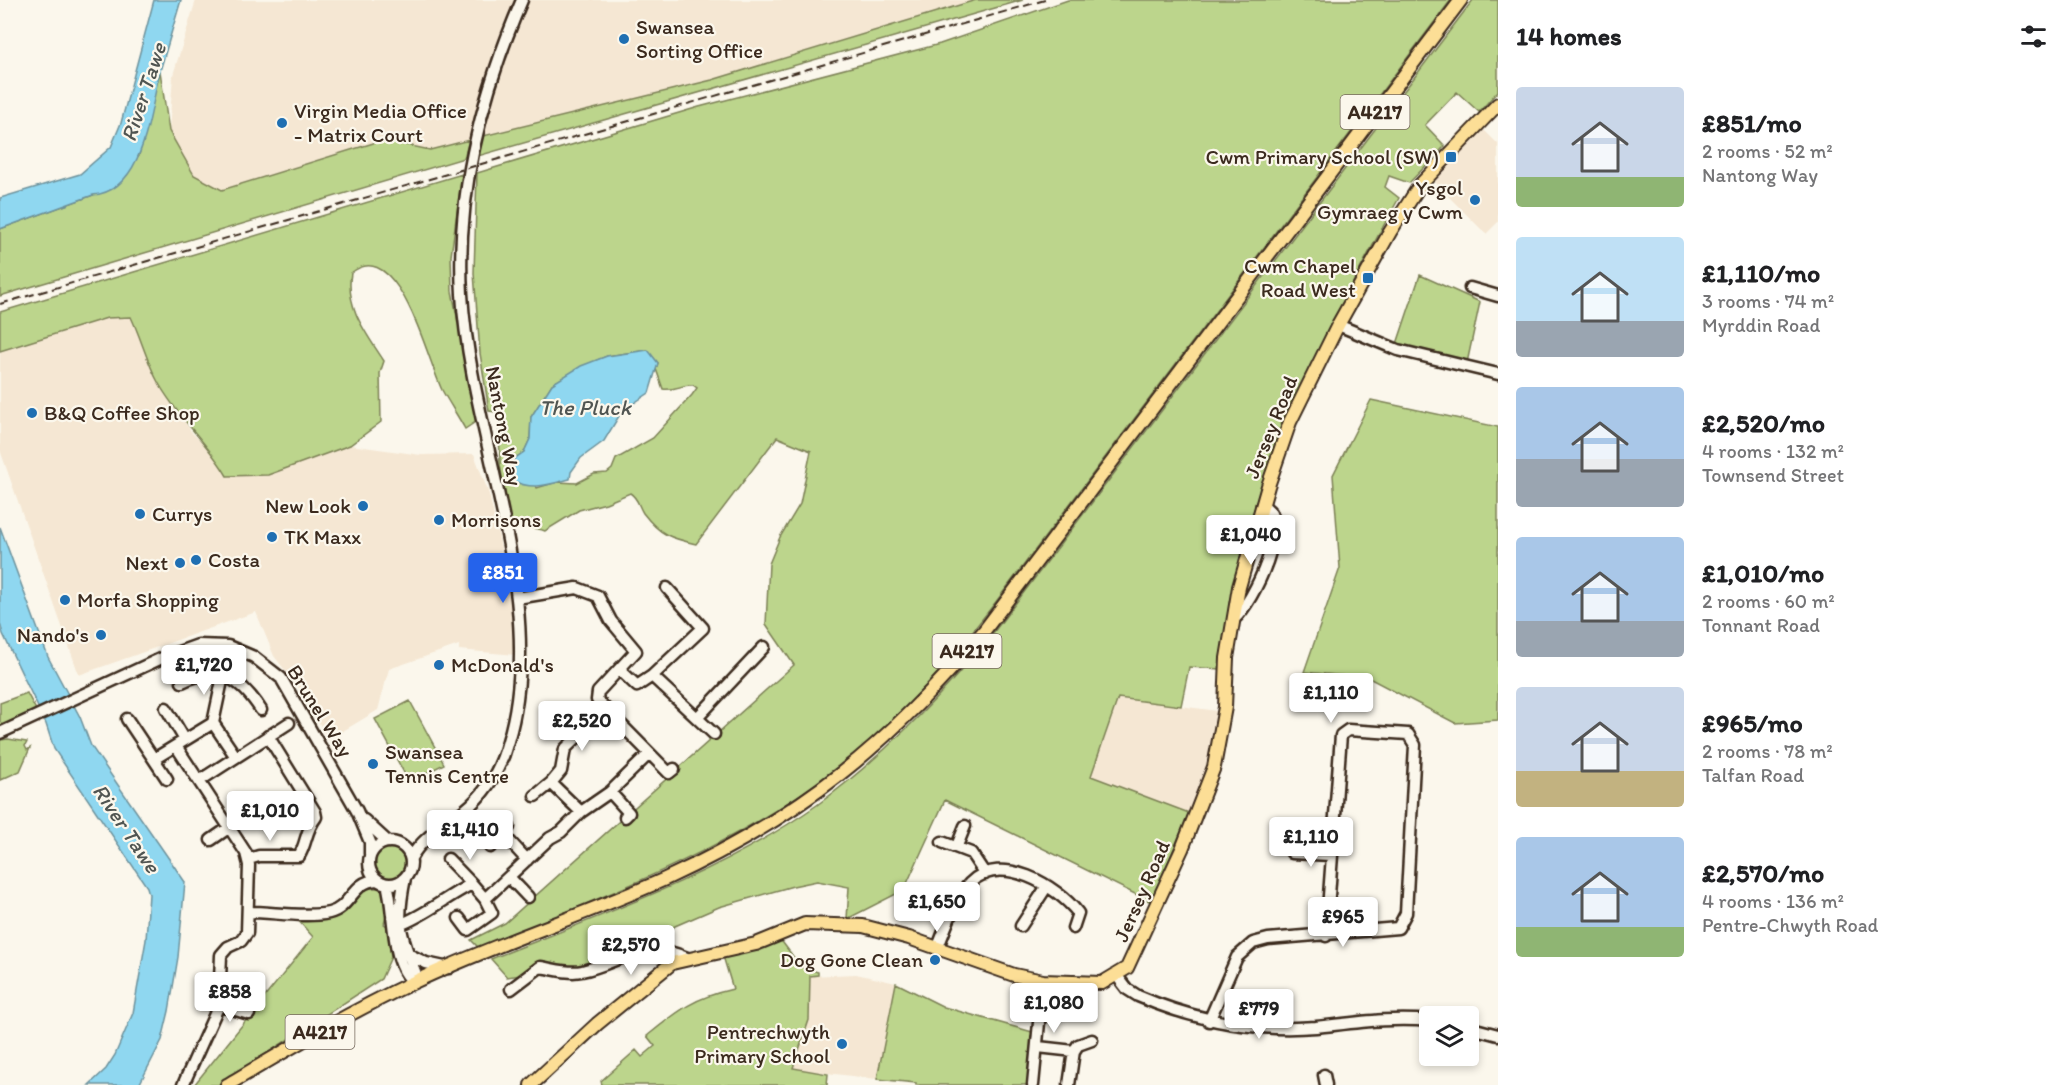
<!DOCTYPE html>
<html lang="en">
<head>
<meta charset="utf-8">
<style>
  body { margin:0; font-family:Itim,sans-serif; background:#f2f2f2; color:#202124; height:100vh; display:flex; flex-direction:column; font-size:22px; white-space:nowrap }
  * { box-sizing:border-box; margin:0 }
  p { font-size:20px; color:#757577 }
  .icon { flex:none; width:33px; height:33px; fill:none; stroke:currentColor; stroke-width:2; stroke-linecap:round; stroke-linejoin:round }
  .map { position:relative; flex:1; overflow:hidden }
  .sheet { display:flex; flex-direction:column; background:#fff; width:570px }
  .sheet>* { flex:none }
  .controls { position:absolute; left:1419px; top:1006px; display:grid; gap:12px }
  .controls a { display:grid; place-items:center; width:60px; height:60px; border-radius:6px; background:#fff; box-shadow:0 3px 9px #0003; font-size:30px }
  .price { position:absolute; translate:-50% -51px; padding:0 14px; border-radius:6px; background:#fff; color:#222; font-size:20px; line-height:39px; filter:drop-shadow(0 2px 3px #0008) }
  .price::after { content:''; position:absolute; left:50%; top:36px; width:18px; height:14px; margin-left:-9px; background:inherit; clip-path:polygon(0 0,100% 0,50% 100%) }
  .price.active { background:#2563eb; color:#fff }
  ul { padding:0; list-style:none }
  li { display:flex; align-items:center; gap:18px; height:150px; padding:0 18px }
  li span { display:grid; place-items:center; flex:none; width:168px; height:120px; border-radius:6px; color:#555 }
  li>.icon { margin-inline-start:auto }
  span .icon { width:72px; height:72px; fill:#fffc; stroke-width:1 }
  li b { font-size:26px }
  h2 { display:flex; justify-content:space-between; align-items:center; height:72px; padding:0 18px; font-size:26px }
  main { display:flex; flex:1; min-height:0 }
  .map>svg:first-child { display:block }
</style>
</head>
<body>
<main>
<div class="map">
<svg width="1498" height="1085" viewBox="0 0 1498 1085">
  <rect width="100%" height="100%" fill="#fbf7ec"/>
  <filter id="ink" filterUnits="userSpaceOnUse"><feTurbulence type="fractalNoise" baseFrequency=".0167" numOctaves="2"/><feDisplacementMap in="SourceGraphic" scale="12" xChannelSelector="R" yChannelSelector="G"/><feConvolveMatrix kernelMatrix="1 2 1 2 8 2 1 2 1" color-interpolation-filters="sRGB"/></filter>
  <g filter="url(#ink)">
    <path fill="#f5e7d3" d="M 196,0 L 976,0 L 712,80 L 430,150 L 222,190 L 194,175 L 169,131 L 173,75 Z
      M 1482,128 L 1498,144 L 1498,222 L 1486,234 L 1431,179 Z
      M 131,317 L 158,382 L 193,434 L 212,450 L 228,476 L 268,475 L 350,445 L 421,455 L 474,454 L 489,494 L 499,538 L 512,605 L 516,655 L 459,650 L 459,645 L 389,669 L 378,710 L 328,740 L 305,696 L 274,656 L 256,612 L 79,675 L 0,450 L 0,350 L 107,318 Z
      M 1118,698 L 1218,711 L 1208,769 L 1189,813 L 1091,776 Z
      M 856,974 L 896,983 L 877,1079 L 793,1069 L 809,1020 L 810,976 Z"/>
    <path fill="#bcd58c" stroke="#7c8055" stroke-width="1.5" fill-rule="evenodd" d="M 976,0 L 1023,0 L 478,156 L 483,136 L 712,80 Z
      M 1068,0 L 1451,0 L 995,603 C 955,654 913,704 864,747 C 752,842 613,892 479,948 L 471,940 L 505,923 L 794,665 L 766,624 L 769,564 L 780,537 L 800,504 L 811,451 L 777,437 L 696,544 C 670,538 660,535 643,513 C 638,505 638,498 630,493 L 606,503 L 579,510 L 545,531 C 533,526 520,529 510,523 L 500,465 L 499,419 L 497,412 L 489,411 L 480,353 L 474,273 L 477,173 L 699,107 L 940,44 ZM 647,350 L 658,363 L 656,369 L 663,389 C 675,391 682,384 693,385 L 697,388 L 692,395 L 653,438 L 616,459 L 612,469 L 607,473 L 594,474 L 577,483 L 557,482 L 537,488 L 514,459 L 524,452 L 530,439 L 531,417 L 552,384 L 581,367 L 607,356 Z
      M 1473,0 L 1498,0 L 1498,91 L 1479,112 L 1457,92 L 1425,125 L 1445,146 L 1409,183 L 1389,176 L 1385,187 L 1399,198 C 1338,306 1283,416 1246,535 C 1233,577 1229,625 1220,669 L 1189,667 L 1181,706 L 1118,698 L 1091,776 L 1189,813 L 1151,902 L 945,800 L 904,890 L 847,919 L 849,887 L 817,881 L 793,886 L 719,907 L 675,926 L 648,951 L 583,971 L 540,967 L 529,974 L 507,977 L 491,959 C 602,915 719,874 817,805 C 883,757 938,699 990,637 Z
      M 160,71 L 169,131 L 194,175 L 222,190 L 383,140 L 430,150 L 469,140 L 464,158 L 0,296 L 0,229 L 93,195 L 139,155 Z
      M 462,174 L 451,256 L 452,291 L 477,421 L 465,429 C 458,416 449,403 442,390 C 428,362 398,234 351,273 C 345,307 366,333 384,361 L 380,373 L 381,422 L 350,445 L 268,475 L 227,476 C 207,442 177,417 158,382 C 147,362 141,338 131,317 L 107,318 L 0,351 L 0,312 Z
      M 1420,275 L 1480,302 L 1467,363 L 1396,347 Z
      M 1371,400 L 1498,427 L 1498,720 L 1455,723 L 1369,678 L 1304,672 L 1340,568 L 1333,475 Z
      M 27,693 L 37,712 L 0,728 L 0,703 Z
      M 410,701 L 444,764 L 409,782 L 375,719 Z
      M 8,739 L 27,742 L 25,746 L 27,750 L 30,748 L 20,771 L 0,780 L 0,740 Z
      M373 864a17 17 0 1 1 34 0a17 17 0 1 1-34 0Z
      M 370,888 L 380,888 L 385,891 L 387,912 L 384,924 L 387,926 L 391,957 L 381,979 L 218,1085 L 194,1085 L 313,937 L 296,918 L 336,916 L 362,891 Z
      M 780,939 L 801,967 L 818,972 L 818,975 L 810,976 L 809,1020 L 793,1068 L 828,1074 L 827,1085 L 602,1085 L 601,1081 L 636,1050 L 642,1057 L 655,1046 L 647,1036 C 679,1010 693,998 733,989 L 723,956 Z
      M 896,983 L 944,1007 L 1036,1033 L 1030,1085 L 916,1085 L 916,1083 L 877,1079 Z"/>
    <path fill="#8fd7f0" stroke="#6d929c" stroke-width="1.5" d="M 154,0 L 181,0 C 174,23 167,47 160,71 C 150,109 145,191 93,195 L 0,229 L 0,198 L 80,174 L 111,147 L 121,123 Z
      M 648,350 L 658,363 L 649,393 L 622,411 L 604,441 L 581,458 L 571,472 L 570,479 C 547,485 533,491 511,480 L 514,459 L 524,452 L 530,439 L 531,417 L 552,384 L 581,366 L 607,356 Z
      M 0,527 L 48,657 L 80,717 L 91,746 L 185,882 L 178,957 L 169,1011 L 162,1040 L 139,1085 L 89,1085 L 106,1069 L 115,1055 L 133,1013 L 146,940 L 149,894 L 147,887 L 54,749 L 46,724 L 3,634 L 0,624 Z"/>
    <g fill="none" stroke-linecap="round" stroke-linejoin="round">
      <g stroke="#3b2a1e" stroke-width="15">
        <path id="minor" d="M 1470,288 L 1498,296
          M 1338,325 L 1398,350 L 1498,374
          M 517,598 L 577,588 L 598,596 L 611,621 L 636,651 L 598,692 L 597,700 L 669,773 L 674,769
          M 1234,619 C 1253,603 1294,519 1262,505
          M 620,670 L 637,686 L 652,676 L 714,734
          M 652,676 L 703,628 L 667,588
          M 182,682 C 219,664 241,679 261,710
          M 166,708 L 185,740
          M 697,718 L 764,647
          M 127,719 L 167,779
          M 213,723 L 223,676
          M 213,723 L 236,757
          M 0,733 L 162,658 L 198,645 L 228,646 L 254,657 L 281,678 L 357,811 L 370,842 L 370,854
          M 176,746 L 246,853 L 249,865 L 247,933 L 241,941 L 228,947 L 221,955 L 219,1005 L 183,1085
          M 154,759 L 213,723
          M 199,781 L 289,723
          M 551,783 L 561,771 L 565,749 L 606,709
          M 610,792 L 629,813 L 625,817
          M 535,796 L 551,783 L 581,812
          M 364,820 L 388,842
          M 503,834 L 527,860
          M 211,840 L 250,813
          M369 863a21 21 0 1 1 42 0a21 21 0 1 1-42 0Z
          M 942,842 L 971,853 L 985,874
          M 957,846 L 965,826
          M 490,847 L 509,827
          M 1292,853 L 1331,855
          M 411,858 C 423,836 446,825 465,810 C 487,792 501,768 508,741 C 550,602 470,435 462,294 C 456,192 482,93 522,0
          M 249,859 L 259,856 L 299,856 C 307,843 305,831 316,817 L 315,812 L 268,736
          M 448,859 L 472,884
          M 509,877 L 528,897
          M 387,884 C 395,910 390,965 414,982 L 416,974 C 399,932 396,922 405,878
          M 932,906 L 952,915
          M 249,912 C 272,912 307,918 329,913 C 351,908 352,881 377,880
          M 459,918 L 468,930 L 492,913 L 485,899
          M 399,925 C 425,916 447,896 472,884 L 485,899 L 550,838 L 561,832 L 581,812 L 610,792 L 649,754
          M 1021,926 L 1047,886
          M 937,949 C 946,928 954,900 970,883 C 1001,852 1057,886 1078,913 L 1073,928
          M 408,954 L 426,963 L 449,968
          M 1117,976 L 1127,989 L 1138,996 C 1194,1020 1254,1032 1316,1027 C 1354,1023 1391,1017 1430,1021
          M 511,989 L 540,967 C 554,969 569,974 582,971 C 623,962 641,938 687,958
          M 219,1005 L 249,1014
          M 1209,1021 L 1237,957 L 1253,943 L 1268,939 L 1398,928 L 1406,913 L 1415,745 L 1408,734 L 1348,730 L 1341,735 L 1326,936
          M 1468,1027 L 1498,1035
          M 1038,1047 L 1074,1051
          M 1324,1075 L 1326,1085
          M 1033,1085 L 1043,981
          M 1069,1085 L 1074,1051 L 1078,1045 L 1092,1040"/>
      </g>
      <g stroke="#3b2a1e" stroke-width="16">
        <path id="major" d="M 227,1085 C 288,1049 350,1012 414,982 C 496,943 583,916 665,879 C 800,817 890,744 984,631 L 1461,0
          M 531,1085 L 597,1024 L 672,963 L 756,944 L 805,924 L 863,926 L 909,938 L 1014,975 L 1043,981 L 1102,983 L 1127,968 L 1182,849 L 1214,767 L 1225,707 L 1227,658 L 1239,587 L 1268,486 L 1290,422 L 1338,325 L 1390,232 L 1420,185 L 1498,104"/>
      </g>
      <use href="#minor" stroke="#fbf7ec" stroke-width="10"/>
      <use href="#major" stroke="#fcde96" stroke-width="12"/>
      <path stroke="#3b2a1e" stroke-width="2" stroke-dasharray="9 4.5" stroke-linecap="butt" d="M 0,304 L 1045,0"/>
    </g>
  </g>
  <g fill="#1f6fb2" stroke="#fbf7ec" stroke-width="2">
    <circle cx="624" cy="39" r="6"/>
    <circle cx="282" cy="123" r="6"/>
    <rect x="1445" y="151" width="12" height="12" rx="3"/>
    <circle cx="1475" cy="200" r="6"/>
    <rect x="1362" y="272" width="12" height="12" rx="3"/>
    <circle cx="32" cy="413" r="6"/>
    <circle cx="363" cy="506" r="6"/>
    <circle cx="140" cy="514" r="6"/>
    <circle cx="439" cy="520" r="6"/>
    <circle cx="272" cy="537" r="6"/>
    <circle cx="196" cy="560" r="6"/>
    <circle cx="180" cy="563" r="6"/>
    <circle cx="65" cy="600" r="6"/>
    <circle cx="101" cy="635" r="6"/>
    <circle cx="439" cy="665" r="6"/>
    <circle cx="373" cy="764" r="6"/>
    <circle cx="935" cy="960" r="6"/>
    <circle cx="842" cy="1044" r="6"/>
  </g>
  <g text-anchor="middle" stroke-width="4.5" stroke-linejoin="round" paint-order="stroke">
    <g fill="#fbf7ec" stroke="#75685c" stroke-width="1.5">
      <rect x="1340.5" y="95" width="69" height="34" rx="4.5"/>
      <rect x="932.5" y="634" width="69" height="34" rx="4.5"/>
      <rect x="285.5" y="1015" width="69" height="34" rx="4.5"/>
    </g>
    <g font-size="20" font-weight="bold" fill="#3b2a1e">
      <text x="1375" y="119">A4217</text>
      <text x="967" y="658">A4217</text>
      <text x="320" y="1039">A4217</text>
    </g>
    <g font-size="21" fill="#3b2a1e" stroke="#fbf7ec" text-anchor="start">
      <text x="636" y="34">Swansea<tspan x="636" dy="24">Sorting Office</tspan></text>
      <text x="294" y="118">Virgin Media Office<tspan x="294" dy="24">- Matrix Court</tspan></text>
      <text x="1439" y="164" text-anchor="end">Cwm Primary School (SW)</text>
      <text x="1463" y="195" text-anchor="end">Ysgol<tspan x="1463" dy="24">Gymraeg y Cwm</tspan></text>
      <text x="1356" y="273" text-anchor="end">Cwm Chapel<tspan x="1356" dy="24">Road West</tspan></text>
      <text x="44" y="420">B&amp;Q Coffee Shop</text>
      <text x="351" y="513" text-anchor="end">New Look</text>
      <text x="152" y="521">Currys</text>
      <text x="451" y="527">Morrisons</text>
      <text x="284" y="544">TK Maxx</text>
      <text x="208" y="567">Costa</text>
      <text x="168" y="570" text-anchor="end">Next</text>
      <text x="77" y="607">Morfa Shopping</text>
      <text x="89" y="642" text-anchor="end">Nando's</text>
      <text x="451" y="672">McDonald's</text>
      <text x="385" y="759">Swansea<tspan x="385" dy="24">Tennis Centre</tspan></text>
      <text x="923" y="967" text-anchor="end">Dog Gone Clean</text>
      <text x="830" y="1039" text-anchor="end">Pentrechwyth<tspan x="830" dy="24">Primary School</tspan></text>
    </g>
    <g font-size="21" fill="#3b2a1e" stroke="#fbf7ec">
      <text transform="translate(504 426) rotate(79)" y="7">Nantong Way</text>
      <text transform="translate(1271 427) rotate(-68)" y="7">Jersey Road</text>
      <text transform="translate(320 711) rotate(58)" y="7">Brunel Way</text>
      <text transform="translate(1142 891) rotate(-66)" y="7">Jersey Road</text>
    </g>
    <g font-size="22" font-style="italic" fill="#505552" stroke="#fbf7ec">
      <text transform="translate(143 92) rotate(-72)" y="8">River Tawe</text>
      <text x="585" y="415">The Pluck</text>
      <text transform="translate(127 828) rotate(56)" y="8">River Tawe</text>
    </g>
  </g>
</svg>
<div class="controls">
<a><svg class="icon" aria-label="layers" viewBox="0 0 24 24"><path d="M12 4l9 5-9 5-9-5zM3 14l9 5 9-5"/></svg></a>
</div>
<b class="price" style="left:1251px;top:566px">£1,040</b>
<b class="price active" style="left:503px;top:604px">£851</b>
<b class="price" style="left:204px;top:696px">£1,720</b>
<b class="price" style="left:1331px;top:724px">£1,110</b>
<b class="price" style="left:582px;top:752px">£2,520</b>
<b class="price" style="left:270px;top:842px">£1,010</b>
<b class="price" style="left:470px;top:861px">£1,410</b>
<b class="price" style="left:1311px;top:868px">£1,110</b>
<b class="price" style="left:937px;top:933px">£1,650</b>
<b class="price" style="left:1343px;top:948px">£965</b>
<b class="price" style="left:631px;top:976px">£2,570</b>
<b class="price" style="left:230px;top:1023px">£858</b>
<b class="price" style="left:1054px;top:1034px">£1,080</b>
<b class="price" style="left:1259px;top:1040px">£779</b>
</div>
<section class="sheet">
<h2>14 homes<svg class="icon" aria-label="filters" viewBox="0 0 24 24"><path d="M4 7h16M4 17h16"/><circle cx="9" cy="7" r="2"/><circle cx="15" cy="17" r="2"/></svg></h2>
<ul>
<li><span style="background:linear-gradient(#c9d6e8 75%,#8fb573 0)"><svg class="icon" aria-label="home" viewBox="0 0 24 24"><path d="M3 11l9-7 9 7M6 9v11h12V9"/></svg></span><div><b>£851/mo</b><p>2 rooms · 52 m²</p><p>Nantong Way</p></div></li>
<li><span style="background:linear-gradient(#bfe0f5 70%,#9aa5b1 0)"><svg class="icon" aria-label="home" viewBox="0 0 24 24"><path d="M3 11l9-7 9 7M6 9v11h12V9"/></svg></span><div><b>£1,110/mo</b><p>3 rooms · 74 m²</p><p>Myrddin Road</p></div></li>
<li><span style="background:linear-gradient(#a9c7e8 60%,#9aa5b1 0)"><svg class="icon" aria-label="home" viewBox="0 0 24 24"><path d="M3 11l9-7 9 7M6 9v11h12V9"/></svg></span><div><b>£2,520/mo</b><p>4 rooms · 132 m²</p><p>Townsend Street</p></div></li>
<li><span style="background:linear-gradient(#a9c7e8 70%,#9aa5b1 0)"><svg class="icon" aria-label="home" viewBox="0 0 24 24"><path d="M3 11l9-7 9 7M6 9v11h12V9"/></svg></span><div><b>£1,010/mo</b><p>2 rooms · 60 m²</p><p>Tonnant Road</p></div></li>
<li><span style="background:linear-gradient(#c9d6e8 70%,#c2b280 0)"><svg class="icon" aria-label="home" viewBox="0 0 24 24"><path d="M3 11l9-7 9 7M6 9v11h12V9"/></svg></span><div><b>£965/mo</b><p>2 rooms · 78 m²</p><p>Talfan Road</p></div></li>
<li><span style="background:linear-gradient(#a9c7e8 75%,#8fb573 0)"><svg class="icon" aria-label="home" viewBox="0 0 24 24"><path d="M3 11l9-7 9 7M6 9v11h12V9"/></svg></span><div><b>£2,570/mo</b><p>4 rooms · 136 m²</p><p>Pentre-Chwyth Road</p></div></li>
</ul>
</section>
</main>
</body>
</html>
